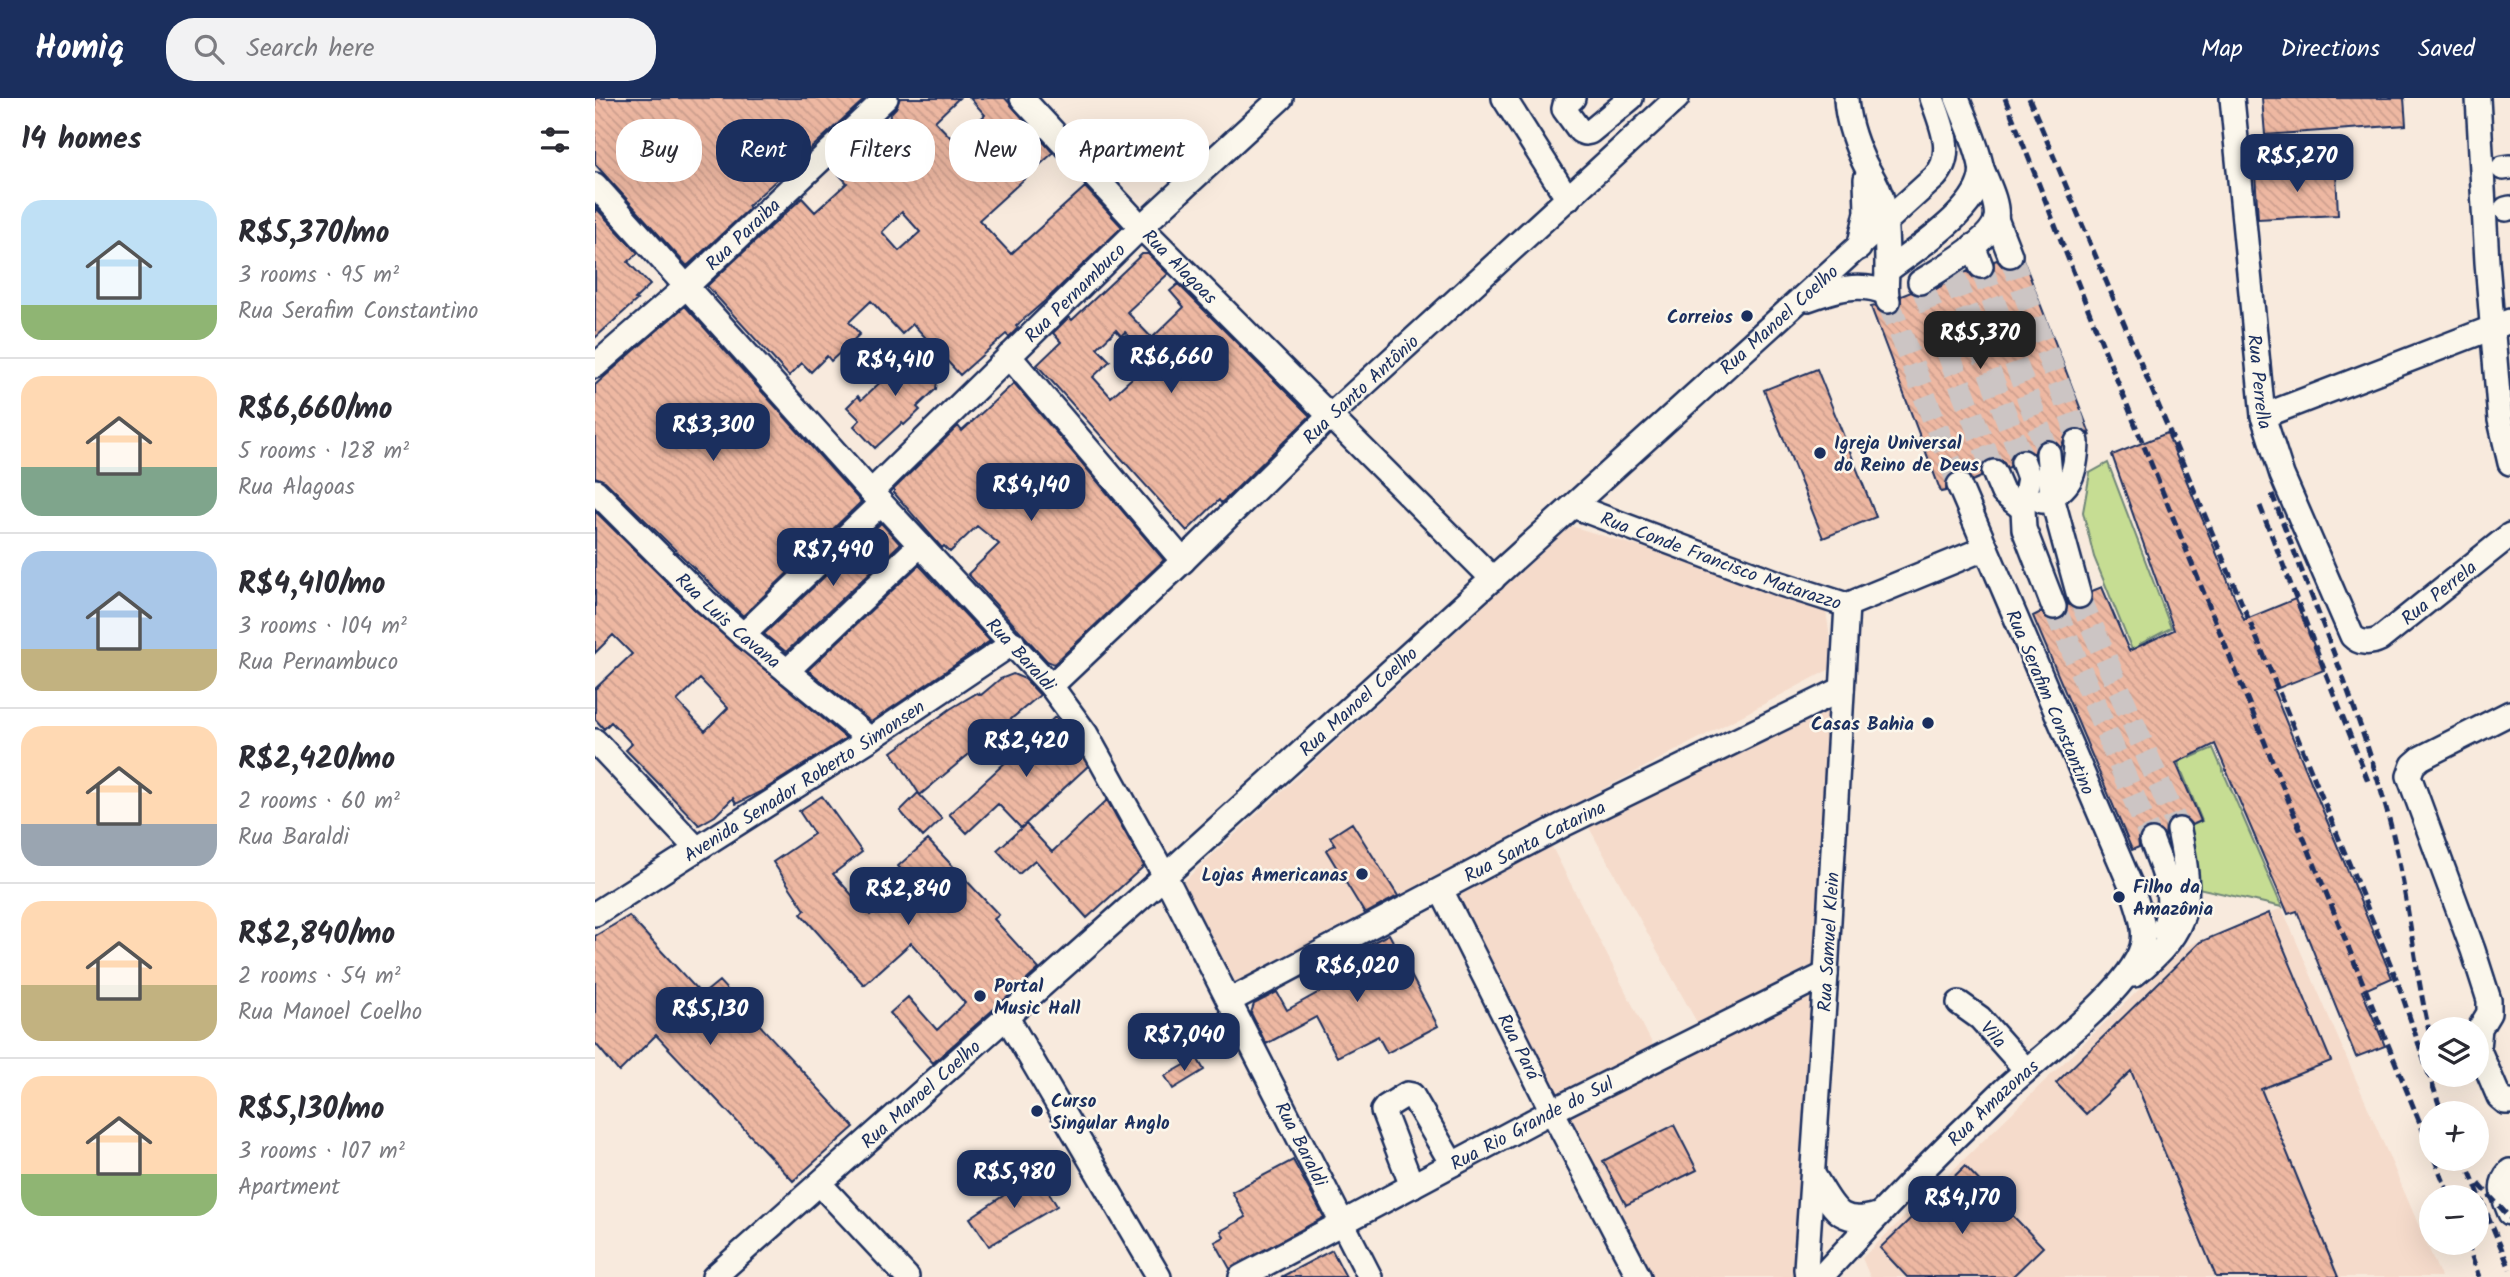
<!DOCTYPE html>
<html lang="en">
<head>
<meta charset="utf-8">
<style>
  body { margin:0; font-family:Kalam,sans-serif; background:#f2f2f3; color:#2b2b33; height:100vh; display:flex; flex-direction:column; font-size:26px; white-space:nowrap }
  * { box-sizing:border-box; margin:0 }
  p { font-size:23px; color:#7c7c81 }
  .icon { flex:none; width:38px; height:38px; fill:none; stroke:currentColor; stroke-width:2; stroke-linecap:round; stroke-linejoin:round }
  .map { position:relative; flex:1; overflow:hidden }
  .sheet { display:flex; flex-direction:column; background:#fff; width:595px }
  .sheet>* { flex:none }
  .guide { position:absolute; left:21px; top:21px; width:665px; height:63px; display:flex; gap:14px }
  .tools { position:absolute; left:1824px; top:919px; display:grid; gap:14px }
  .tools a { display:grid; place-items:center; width:70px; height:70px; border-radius:50%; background:#fff; box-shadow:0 7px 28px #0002; font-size:35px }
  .price { position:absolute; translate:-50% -60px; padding:0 16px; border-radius:14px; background:#1b2f5e; color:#fff; font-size:23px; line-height:46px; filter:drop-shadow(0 2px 4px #0008) }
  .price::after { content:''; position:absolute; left:50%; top:42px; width:21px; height:16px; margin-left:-10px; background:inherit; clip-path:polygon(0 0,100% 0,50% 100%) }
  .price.current { background:#222; color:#fff }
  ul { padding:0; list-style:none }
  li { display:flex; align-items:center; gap:21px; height:175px; padding:0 21px }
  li+li { border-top:2px solid #e1e1e2 }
  li span { display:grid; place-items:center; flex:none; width:196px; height:140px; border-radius:21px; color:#555 }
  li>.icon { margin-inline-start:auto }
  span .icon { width:84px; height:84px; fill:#fffc; stroke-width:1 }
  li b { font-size:30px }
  h2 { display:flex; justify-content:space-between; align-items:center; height:84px; padding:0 21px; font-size:30px }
  .tag { padding:0 24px; border-radius:28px; background:#fff; box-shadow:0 7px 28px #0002; font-size:24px; line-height:63px }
  .tag.current { background:#1b2f5e; color:#fff }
  header { display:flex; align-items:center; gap:42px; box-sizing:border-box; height:98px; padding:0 35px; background:#1b2f5e; color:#fff }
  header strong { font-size:33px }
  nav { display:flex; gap:38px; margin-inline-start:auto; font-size:24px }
  .search { width:490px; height:63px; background:#f2f2f3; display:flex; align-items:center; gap:18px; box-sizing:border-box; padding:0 24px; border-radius:28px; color:#7c7c81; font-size:26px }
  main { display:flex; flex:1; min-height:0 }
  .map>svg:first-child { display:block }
</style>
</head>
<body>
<header>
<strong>Homiq</strong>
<div class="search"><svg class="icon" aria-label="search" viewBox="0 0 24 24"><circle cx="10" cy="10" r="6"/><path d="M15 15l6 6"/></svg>Search here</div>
<nav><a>Map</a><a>Directions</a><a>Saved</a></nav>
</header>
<main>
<section class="sheet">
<h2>14 homes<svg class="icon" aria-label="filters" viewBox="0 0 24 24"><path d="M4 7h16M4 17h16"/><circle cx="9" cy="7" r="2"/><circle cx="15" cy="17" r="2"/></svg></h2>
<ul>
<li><span style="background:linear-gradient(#bfe0f5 75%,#8fb573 0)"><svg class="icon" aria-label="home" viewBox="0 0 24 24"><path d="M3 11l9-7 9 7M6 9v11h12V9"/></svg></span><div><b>R$5,370/mo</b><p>3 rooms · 95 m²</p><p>Rua Serafim Constantino</p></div></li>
<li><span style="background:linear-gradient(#ffd9b3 65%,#7fa58c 0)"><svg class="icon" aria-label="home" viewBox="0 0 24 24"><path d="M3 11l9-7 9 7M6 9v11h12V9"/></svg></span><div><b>R$6,660/mo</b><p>5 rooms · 128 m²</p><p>Rua Alagoas</p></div></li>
<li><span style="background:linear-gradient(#a9c7e8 70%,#c2b280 0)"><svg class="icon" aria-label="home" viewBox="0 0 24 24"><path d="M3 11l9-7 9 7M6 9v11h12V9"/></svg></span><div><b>R$4,410/mo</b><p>3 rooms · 104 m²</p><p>Rua Pernambuco</p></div></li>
<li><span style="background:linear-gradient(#ffd9b3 70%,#9aa5b1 0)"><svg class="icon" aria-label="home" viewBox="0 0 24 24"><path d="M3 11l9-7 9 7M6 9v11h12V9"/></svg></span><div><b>R$2,420/mo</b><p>2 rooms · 60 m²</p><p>Rua Baraldi</p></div></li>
<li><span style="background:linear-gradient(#ffd9b3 60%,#c2b280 0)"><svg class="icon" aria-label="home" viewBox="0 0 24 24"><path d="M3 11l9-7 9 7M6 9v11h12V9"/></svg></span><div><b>R$2,840/mo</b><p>2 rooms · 54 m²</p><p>Rua Manoel Coelho</p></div></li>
<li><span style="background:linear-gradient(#ffd9b3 70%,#8fb573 0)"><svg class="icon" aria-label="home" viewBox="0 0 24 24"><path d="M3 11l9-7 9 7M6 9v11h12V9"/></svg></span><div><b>R$5,130/mo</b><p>3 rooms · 107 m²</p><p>Apartment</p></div></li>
</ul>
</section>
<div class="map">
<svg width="1915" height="1179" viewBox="0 0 1915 1179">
  <defs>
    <pattern id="building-back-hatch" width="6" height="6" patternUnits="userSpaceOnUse" patternTransform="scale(1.75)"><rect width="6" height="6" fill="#eeb8a2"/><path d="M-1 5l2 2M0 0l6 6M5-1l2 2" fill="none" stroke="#cc9e8e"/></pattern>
  </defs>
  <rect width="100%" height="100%" fill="#f8eadd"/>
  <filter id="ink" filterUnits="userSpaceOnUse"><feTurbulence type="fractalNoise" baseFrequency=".0143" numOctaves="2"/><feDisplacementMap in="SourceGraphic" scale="14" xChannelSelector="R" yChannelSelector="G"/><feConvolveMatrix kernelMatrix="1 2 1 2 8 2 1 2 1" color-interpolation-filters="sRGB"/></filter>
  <g filter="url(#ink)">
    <path fill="#f5dbcb" d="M 976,428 L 1230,505 L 1239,569 L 641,885 L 588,784 Z
      M 1238,598 L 1220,866 L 1104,928 L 992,726 Z
      M 956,747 L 1059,949 L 961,999 L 860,797 Z
      M 1687,810 L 1846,1179 L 1275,1179 L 1267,1160 L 1587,850 Z
      M 1216,899 L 1205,1179 L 1057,1179 L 974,1018 Z"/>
    <path fill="#c6dd93" stroke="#708678" stroke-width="2" d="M 1513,365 L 1576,530 L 1545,546 L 1595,660 L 1618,650 L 1687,809 L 1603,790 L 1589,731 L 1607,723 L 1499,459 L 1488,414 L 1495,375 Z"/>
    <path fill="url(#building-back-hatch)" stroke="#1b2f5e" stroke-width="2" fill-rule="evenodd" d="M 0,0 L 271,0 L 153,108 L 155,110 L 92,168 L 0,66 Z
      M 305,0 L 364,0 L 340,23 L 360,44 L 390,17 L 375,0 L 410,0 L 458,55 L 384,122 L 416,156 L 490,89 L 527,129 L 452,201 L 421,228 L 423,230 L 414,239 L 411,236 L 365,277 L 318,226 L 307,236 L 276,203 L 254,224 L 265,236 L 236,263 L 232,258 L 216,274 L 207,265 L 194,278 L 112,188 L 207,100 L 220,114 L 252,85 L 238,70 L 248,61 L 252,65 L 294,26 L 295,16 L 301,10 ZM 307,114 L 325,134 L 304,153 L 287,134 Z
      M 1667,0 L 1809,0 L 1811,27 L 1670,37 Z
      M 1741,72 L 1743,117 L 1663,121 L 1660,76 Z
      M 0,109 L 43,155 L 33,164 L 55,187 L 40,201 L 42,202 L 0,240 Z
      M 547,156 L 553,156 L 573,176 L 532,214 L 557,240 L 589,209 L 575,193 L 583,186 L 715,318 L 636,396 L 626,405 L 624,402 L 592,433 L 442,267 L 466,244 L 458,235 L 474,219 L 477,222 ZM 521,232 L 526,238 L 530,234 L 557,262 L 516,299 L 498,279 L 515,263 L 502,250 Z
      M 1428,161 L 1496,338 L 1489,332 L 1482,330 L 1471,336 L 1466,350 L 1459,343 L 1452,341 L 1444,344 L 1439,356 L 1431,350 L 1424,351 L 1417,356 L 1415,369 L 1412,370 L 1407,362 L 1394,361 L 1387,366 L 1386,379 L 1377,383 L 1372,375 L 1359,374 L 1352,379 L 1351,393 L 1346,394 L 1276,209 L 1280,208 L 1288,216 L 1297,216 L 1306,208 L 1306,198 L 1316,194 L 1325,198 L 1332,196 L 1373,173 L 1378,179 L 1391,181 L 1397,176 L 1399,163 L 1402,162 L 1407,168 L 1414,171 L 1421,170 Z
      M 90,208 L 266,404 L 148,518 L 10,383 L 0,379 L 0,287 Z
      M 307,255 L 344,265 L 341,291 L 322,309 L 325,312 L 309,327 L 307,325 L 280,350 L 259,328 L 265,322 L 252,309 L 263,298 L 266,302 L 302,269 Z
      M 1222,271 L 1281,419 L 1228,440 L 1169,292 Z
      M 419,285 L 569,462 L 459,566 L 452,563 L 373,476 L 404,446 L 382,428 L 355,454 L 349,448 L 347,450 L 299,395 L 299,391 L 363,328 L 367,333 Z
      M 1572,335 L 1649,522 L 1700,501 L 1729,572 L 1678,592 L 1797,880 L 1767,893 L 1790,948 L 1761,959 L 1702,813 L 1693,816 L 1620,646 L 1581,665 L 1606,723 L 1597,727 L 1589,719 L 1581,718 L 1571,727 L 1570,738 L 1560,729 L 1551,730 L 1543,740 L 1544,749 L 1537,752 L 1438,518 L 1446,514 L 1456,523 L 1465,522 L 1470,517 L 1472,505 L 1480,511 L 1488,511 L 1497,502 L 1497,493 L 1507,489 L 1534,553 L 1579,532 L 1517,357 Z
      M 0,413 L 101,513 L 251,640 L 167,693 L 141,706 L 138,700 L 120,718 L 104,727 L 31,652 L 37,646 L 16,624 L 9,631 L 0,621 L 0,591 L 37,556 L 18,537 L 0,555 ZM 105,581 L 133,610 L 110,633 L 82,603 Z
      M 286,425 L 305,446 L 191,554 L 169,536 Z
      M 324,467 L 395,543 L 276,624 L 213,572 Z
      M 418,576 L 430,581 L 445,597 L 325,697 L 297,654 L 355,611 L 382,595 L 386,597 L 405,581 Z
      M 460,619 L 479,644 L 493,668 L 426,730 L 403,706 L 372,735 L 354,716 Z
      M 323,695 L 347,721 L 328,739 L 305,713 Z
      M 227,698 L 267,754 L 238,776 L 275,817 L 314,781 L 303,768 L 333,742 L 404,817 L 399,821 L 444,871 L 338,965 L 295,915 L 313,899 L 342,932 L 370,905 L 316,845 L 269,887 L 206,816 L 210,812 L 178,764 L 219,736 L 204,713 Z
      M 512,702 L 549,768 L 492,820 L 440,762 L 424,776 L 402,752 L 431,726 L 457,754 Z
      M 757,725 L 803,798 L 770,816 L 731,752 L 740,747 L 735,739 Z
      M 1674,815 L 1736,963 L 1666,991 L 1743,1179 L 1621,1179 L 1536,973 L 1491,1016 L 1461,985 L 1605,844 Z
      M 34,818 L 107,897 L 124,883 L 259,1029 L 198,1083 L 61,937 L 24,974 L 0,945 L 0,838 Z
      M 794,836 L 843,928 L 792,955 L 783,938 L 742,959 L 721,919 L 671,946 L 656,915 L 659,906 L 682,894 L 692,912 L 724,894 L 721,888 L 749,873 L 744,862 Z
      M 602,960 L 609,972 L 578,991 L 570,978 Z
      M 1079,1027 L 1102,1072 L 1031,1107 L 1008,1063 Z
      M 698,1062 L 729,1119 L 635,1171 L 620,1144 L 629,1139 L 626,1133 L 651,1119 L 637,1094 Z
      M 1370,1068 L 1448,1149 L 1417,1179 L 1312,1179 L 1285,1150 Z
      M 442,1075 L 462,1108 L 394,1148 L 375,1120 Z
      M 737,1152 L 751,1179 L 686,1179 Z"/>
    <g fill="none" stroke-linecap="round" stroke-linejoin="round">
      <path stroke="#ccc5c4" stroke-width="23" stroke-dasharray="23 11" stroke-linecap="butt" d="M 1415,157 L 1478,323 L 1482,344
        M 1386,168 L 1453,355
        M 1359,178 L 1428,364
        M 1328,190 L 1399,374
        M 1293,203 L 1364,387
        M 1484,498 L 1584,732
        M 1459,509 L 1557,743"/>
      <g stroke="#1b2f5e" stroke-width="28">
        <g id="minor">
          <path id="s1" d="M 427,0 L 546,129 L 898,481"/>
          <path d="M 909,0 L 973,101"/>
          <path d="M 978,0 L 970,7 L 969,11 L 985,33 L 990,35 L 995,34 L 1036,0"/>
          <path d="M 1251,0 C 1252,22 1259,42 1268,62 C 1275,77 1285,89 1288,106 C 1292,126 1292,150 1292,171 C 1292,182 1290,192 1293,203"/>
          <path id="s2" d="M 1637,0 L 1668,318 L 1687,377 L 1757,538 C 1765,546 1775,546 1785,541 L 1915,437"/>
          <path d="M 1883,0 L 1892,164 L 1905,322 L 1915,365"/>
          <path d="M 1908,70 L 1915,69"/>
          <path id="s3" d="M 0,87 L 276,394 L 456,588 L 491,636 L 570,778 L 775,1179"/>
          <path d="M 1911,111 L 1915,110"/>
          <path d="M 1401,121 L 1415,157"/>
          <path d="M 1378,148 L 1386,168"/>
          <path d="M 1264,150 L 1272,114 L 1271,81"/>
          <path d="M 1292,173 C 1320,151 1393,107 1386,67 C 1381,44 1370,21 1362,0"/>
          <path d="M 1325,184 C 1343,173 1397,142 1401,121 C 1404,105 1391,82 1386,68"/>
          <path d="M 1213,201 C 1238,192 1265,183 1291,195"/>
          <path d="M 414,258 L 588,463"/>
          <path id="s4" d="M 0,268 L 91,189 L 291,0"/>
          <path d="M 1668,318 L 1915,223"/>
          <path d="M 1453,355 L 1457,399 L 1484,498"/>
          <path d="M 1428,364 L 1434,380 L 1428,411 L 1429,431 L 1459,509"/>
          <path d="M 1399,374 L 1408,395 L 1428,411"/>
          <path id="s5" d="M 0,393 L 110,503 L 148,537 L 275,641"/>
          <path id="s6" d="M 276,394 L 546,129 L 686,0"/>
          <path d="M 1447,403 C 1477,391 1481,374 1482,344"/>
          <path id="s7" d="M 978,408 L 1186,486 L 1252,507 L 1391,450"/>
          <path d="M 148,537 L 286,405"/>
          <path d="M 192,573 L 325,447"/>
          <path id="s8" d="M 456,588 L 588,463 L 735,318 L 1082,0"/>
          <path d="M 1915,615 L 1826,660 L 1818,667 L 1814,678 L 1878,852 L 1894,902 L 1894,915 L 1885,930 L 1883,950 L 1904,999 L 1910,1004 L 1915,1004"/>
          <path d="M 0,643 L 101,750"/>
          <path d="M 1557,743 C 1570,778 1581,796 1568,833"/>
          <path id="s9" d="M 846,792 L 957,1013 L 1044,1179"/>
          <path id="s10" d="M 0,816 L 275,641 L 418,545"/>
          <path d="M 1539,877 C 1598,830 1598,802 1584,732"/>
          <path id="s11" d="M 634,903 L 968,727 L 1247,591"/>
          <path id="s12" d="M 1364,905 L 1385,920 L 1431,972"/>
          <path d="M 411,918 L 564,1179"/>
          <path d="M 1915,1073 C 1902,1087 1908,1098 1915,1115"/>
          <path d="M 1219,1078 C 1238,1108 1243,1129 1282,1117"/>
          <path d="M 225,1086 L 312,1179"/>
          <path d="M 817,1088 L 788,1013 L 791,1009 L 812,996 L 817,997 L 857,1066"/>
          <path id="s13" d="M 119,1179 L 570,778 L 1340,79 C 1361,56 1346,26 1337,0"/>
          <path id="s14" d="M 646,1179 L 957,1013 L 1231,876"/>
          <path id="s15" d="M 1212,1179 L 1211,1171 L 1231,876 L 1252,507"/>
          <path id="s16" d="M 1226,1179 C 1284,1115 1345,1053 1408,993 C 1443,960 1535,892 1547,849 C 1552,830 1543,810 1538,793 L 1364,387"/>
        </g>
      </g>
      <use href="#minor" stroke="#fbf7ec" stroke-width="23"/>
      <path stroke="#1b2f5e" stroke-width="5" stroke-dasharray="10 5" stroke-linecap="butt" d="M 1410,0 L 1491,206 L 1836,1052
        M 1434,0 L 1675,572 L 1803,885 L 1847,1015
        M 1677,396 C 1717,502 1763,607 1793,717 C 1813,790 1818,867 1836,941
        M 1665,408 L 1773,683
        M 1839,1060 L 1855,1099
        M 1869,1060 L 1915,1171
        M 1884,1086 L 1915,1120
        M 1872,1144 L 1884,1179"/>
    </g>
  </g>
  <g fill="#1b2f5e" stroke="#fbf7ec" stroke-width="2.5">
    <circle cx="1152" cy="218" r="7"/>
    <circle cx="1225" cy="355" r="7"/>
    <circle cx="1333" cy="625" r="7"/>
    <circle cx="767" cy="776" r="7"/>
    <circle cx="1524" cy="799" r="7"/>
    <circle cx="385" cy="898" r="7"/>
    <circle cx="442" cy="1013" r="7"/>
  </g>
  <g text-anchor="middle" stroke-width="5" stroke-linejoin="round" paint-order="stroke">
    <g font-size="19" fill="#1b2f5e" stroke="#fbf7ec">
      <text dy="7" stroke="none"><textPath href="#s4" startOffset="198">Rua Paraiba</textPath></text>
      <text dy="7" stroke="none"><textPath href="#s1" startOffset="231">Rua Alagoas</textPath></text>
      <text dy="7" stroke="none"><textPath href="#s6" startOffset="285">Rua Pernambuco</textPath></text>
      <text dy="7" stroke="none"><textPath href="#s13" startOffset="1432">Rua Manoel Coelho</textPath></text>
      <text dy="7" stroke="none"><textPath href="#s2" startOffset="285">Rua Perrella</textPath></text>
      <text dy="7" stroke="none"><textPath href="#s8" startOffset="429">Rua Santo Antônio</textPath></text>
      <text dy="7" stroke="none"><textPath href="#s7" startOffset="158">Rua Conde Francisco Matarazzo</textPath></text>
      <text dy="7" stroke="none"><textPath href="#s2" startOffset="662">Rua Perrela</textPath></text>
      <text dy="7" stroke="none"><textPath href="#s5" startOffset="186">Rua Luis Cavana</textPath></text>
      <text dy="7" stroke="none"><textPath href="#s3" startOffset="634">Rua Baraldi</textPath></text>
      <text dy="7" stroke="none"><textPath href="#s13" startOffset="864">Rua Manoel Coelho</textPath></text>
      <text transform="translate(1456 604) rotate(67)" y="7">Rua Serafim Constantino</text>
      <text dy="7" stroke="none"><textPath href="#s10" startOffset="248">Avenida Senador Roberto Simonsen</textPath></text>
      <text dy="7" stroke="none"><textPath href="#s11" startOffset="345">Rua Santa Catarina</textPath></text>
      <text dy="7" stroke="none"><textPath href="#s15" startOffset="336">Rua Samuel Klein</textPath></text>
      <text dy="7" stroke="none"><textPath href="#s12" startOffset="47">Vila</textPath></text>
      <text dy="7" stroke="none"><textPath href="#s9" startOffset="175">Rua Pará</textPath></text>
      <text dy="7" stroke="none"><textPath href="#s13" startOffset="276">Rua Manoel Coelho</textPath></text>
      <text dy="7" stroke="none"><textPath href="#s16" startOffset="245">Rua Amazonas</textPath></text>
      <text dy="7" stroke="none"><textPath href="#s14" startOffset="329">Rua Rio Grande do Sul</textPath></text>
      <text dy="7" stroke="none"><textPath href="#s3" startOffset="1200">Rua Baraldi</textPath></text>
    </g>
    <g font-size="19" font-weight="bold" fill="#1b2f5e" stroke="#fbf7ec" text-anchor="start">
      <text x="1138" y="225" text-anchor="end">Correios</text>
      <text x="1239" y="351">Igreja Universal<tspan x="1239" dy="22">do Reino de Deus</tspan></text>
      <text x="1319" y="632" text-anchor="end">Casas Bahia</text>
      <text x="753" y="783" text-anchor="end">Lojas Americanas</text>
      <text x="1538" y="795">Filho da<tspan x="1538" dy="22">Amazônia</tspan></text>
      <text x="399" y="894">Portal<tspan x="399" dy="22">Music Hall</tspan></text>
      <text x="456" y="1009">Curso<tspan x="456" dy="22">Singular Anglo</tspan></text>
    </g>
  </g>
</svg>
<div class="tools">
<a><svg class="icon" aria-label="layers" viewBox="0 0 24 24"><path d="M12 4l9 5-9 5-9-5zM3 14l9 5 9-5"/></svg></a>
<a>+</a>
<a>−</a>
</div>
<b class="price" style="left:1702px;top:96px">R$5,270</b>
<b class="price current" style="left:1385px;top:273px">R$5,370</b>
<b class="price" style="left:576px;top:297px">R$6,660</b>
<b class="price" style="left:300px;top:300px">R$4,410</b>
<b class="price" style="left:118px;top:365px">R$3,300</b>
<b class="price" style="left:436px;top:425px">R$4,140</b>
<b class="price" style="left:238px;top:490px">R$7,490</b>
<b class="price" style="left:431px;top:681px">R$2,420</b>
<b class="price" style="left:313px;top:829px">R$2,840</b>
<b class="price" style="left:762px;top:906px">R$6,020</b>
<b class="price" style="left:115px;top:949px">R$5,130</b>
<b class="price" style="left:589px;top:975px">R$7,040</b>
<b class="price" style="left:419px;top:1112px">R$5,980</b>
<b class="price" style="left:1367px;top:1138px">R$4,170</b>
<div class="guide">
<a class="tag">Buy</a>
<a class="tag current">Rent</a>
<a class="tag">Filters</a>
<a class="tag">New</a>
<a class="tag">Apartment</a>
</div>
</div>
</main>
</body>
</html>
